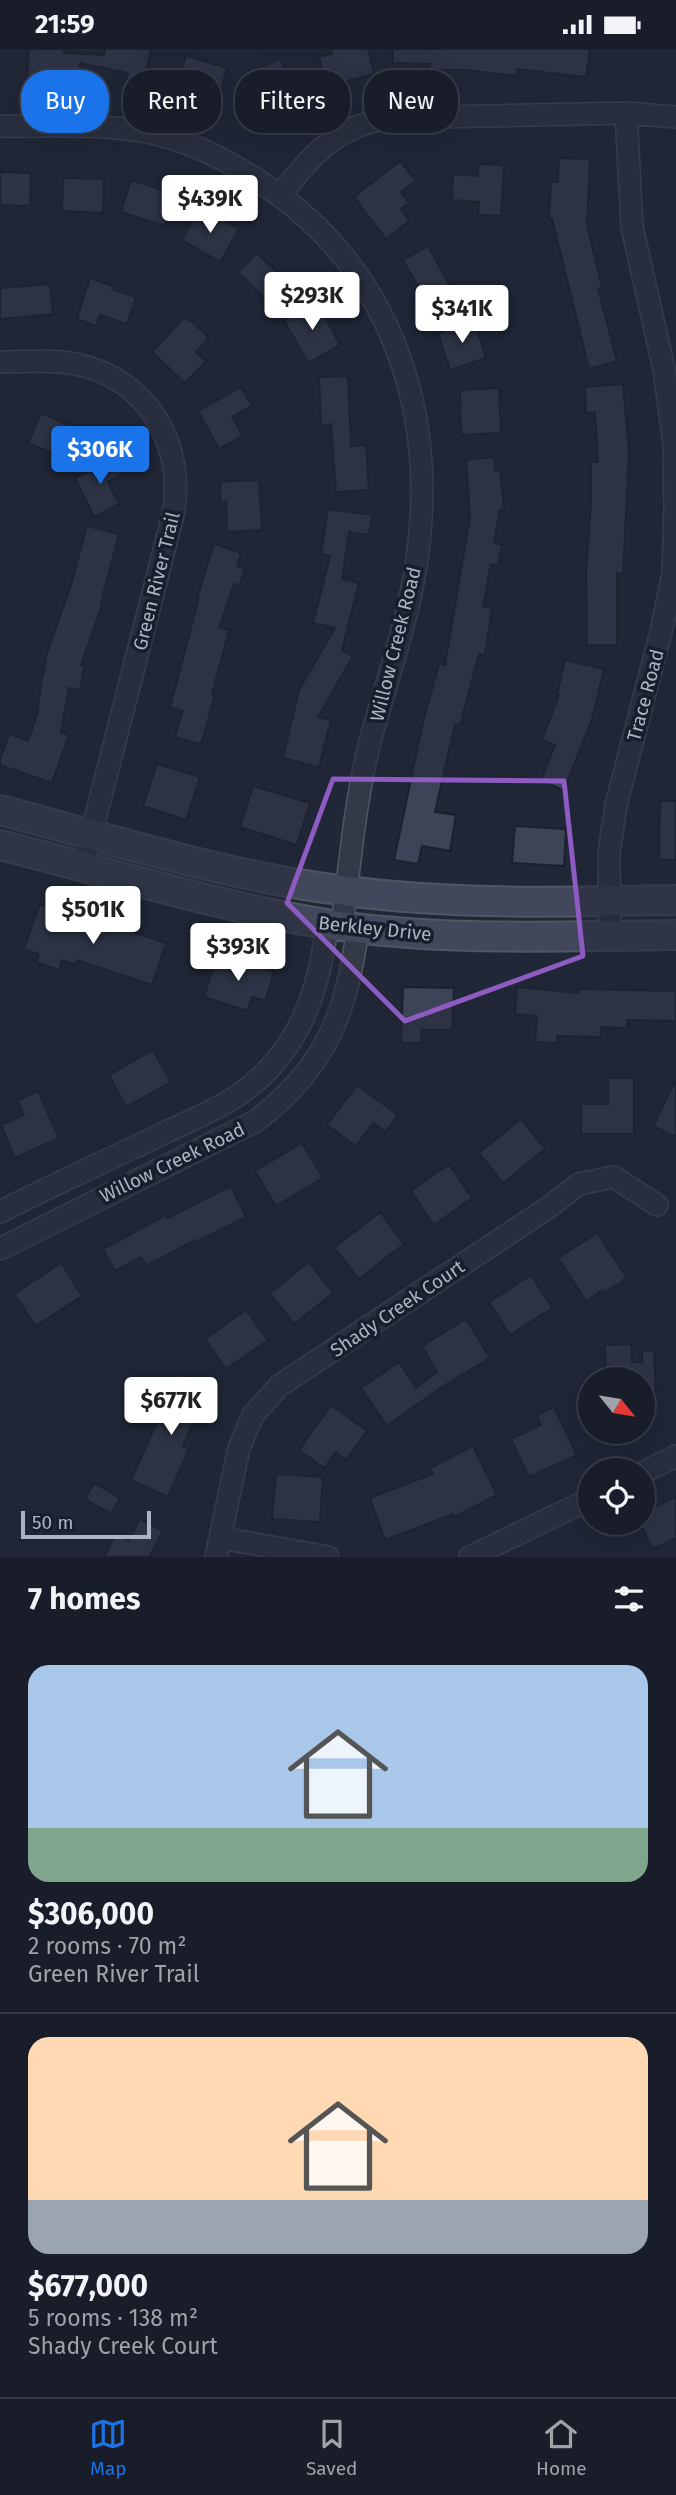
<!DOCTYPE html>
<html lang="en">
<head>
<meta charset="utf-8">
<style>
  body { margin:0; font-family:"Fira Sans",sans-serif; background:#252a35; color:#f1f3f6; height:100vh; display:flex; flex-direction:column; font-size:26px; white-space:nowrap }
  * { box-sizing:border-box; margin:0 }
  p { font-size:23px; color:#9fa2a8 }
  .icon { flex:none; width:38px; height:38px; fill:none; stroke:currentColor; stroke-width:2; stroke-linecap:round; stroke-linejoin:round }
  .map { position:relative; height:1508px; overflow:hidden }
  .details { display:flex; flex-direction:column; background:#181d29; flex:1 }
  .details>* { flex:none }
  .guide { position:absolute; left:21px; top:21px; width:635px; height:63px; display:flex; gap:14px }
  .needle { width:46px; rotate:120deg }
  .tools { position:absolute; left:578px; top:1318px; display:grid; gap:14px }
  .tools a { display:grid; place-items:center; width:77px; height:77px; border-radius:50%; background:#181d29; box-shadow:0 7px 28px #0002,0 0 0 2px #363b46; font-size:35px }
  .scale { position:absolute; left:21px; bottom:18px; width:130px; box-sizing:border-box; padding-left:7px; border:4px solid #aeb3c4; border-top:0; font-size:19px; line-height:24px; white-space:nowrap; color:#aeb3c4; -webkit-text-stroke:5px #191e2c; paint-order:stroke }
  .price { position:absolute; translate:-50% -60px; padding:0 16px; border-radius:7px; background:#fff; color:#222; font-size:23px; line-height:46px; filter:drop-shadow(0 2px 4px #0008) }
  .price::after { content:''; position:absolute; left:50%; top:42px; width:21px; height:16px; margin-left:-10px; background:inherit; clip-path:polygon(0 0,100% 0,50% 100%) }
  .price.current { background:#1a73e8; color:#fff }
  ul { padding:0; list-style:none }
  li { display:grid; align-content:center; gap:14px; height:371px; padding:0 28px }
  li+li { border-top:2px solid #363b46 }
  li span { display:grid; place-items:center; height:217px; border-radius:21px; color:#555 }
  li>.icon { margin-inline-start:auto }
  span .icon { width:126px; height:126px; fill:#fffc; stroke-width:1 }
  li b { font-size:30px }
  h2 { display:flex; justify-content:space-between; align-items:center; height:84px; padding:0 28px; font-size:30px }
  .pill { padding:0 24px; border-radius:28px; background:#181d29; box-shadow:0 7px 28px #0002,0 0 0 2px #363b46; font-size:24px; line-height:63px }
  .pill.current { background:#1a73e8; color:#fff }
  .status { display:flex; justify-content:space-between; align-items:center; height:49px; padding:0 35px; background:#181d29; direction:ltr }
  .status svg { height:19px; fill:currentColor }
  .tabs { display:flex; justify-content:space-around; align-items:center; height:98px; border-top:2px solid #363b46; background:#181d29; font-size:19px; color:#9fa2a8 }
  .tabs a { display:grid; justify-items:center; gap:4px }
  .tabs .current { color:#1a73e8 }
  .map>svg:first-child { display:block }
</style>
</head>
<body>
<div class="status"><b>21:59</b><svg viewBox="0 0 49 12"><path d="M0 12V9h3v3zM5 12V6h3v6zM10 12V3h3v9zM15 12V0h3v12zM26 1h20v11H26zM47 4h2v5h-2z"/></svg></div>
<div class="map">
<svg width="676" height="1508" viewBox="0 0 676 1508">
  <rect width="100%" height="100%" fill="#202737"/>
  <path fill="#3c4457" stroke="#1b202e" stroke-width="2" d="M 29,0 L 64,0 L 64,4 L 104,6 L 105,0 L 151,0 L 142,39 L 125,35 L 128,24 L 80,14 L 79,31 L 27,28 Z
    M 331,0 L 368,0 L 374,25 L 327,37 L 319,8 L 332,5 Z
    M 393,0 L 590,0 L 586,28 L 517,20 L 516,27 L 467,21 L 429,21 L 430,15 L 393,14 Z
    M 186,7 L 227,19 L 216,59 L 198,54 L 201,45 L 177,38 Z
    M 280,10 L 298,51 L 261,66 L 249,37 L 263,31 L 259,19 Z
    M 559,109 L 590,110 L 587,175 L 602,239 L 598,240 L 617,312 L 589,320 L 552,170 L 549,170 L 551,133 L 558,133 Z
    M 400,112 L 416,132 L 401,143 L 409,154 L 401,160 L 409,172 L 386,190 L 354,148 Z
    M 479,115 L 504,116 L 501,167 L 478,166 L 479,153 L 452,151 L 453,125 L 478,127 Z
    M 0,123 L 31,124 L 30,157 L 0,156 Z
    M 63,129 L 104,130 L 103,164 L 62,162 Z
    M 131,131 L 176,145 L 165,177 L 121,163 Z
    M 201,158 L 239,180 L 220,213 L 182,191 Z
    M 428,197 L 450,237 L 426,251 L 403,211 Z
    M 257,204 L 291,237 L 272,256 L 238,223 Z
    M 90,229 L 113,237 L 112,240 L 136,248 L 127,275 L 100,266 L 96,277 L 77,270 Z
    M 50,235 L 53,265 L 0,270 L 0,239 Z
    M 317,253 L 340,296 L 308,314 L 284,271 Z
    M 184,269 L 191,272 L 209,289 L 196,303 L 206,312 L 185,334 L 152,303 Z
    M 474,272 L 486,309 L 450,321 L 438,284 Z
    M 348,327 L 351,397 L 366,396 L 369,441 L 336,443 L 331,375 L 321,376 L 319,328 Z
    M 623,335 L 629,403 L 623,525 L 617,524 L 617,596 L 587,596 L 586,522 L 591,454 L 591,413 L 598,413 L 595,363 L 586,364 L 585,338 Z
    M 241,338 L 252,357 L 232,368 L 243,387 L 219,400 L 198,362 Z
    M 499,339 L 501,384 L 461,386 L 460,341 Z
    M 41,364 L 89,385 L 76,414 L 28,394 Z
    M 116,408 L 124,425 L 108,433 L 119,455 L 94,468 L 75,429 Z
    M 494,408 L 495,421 L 500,421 L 504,461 L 500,461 L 494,494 L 502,496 L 498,516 L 491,515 L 483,557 L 492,559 L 485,606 L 479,605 L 460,676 L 455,675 L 435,763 L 456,766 L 450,802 L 422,797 L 418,815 L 394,811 L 423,673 L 439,615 L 445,616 L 470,468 L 466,411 Z
    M 259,431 L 262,481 L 227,483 L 226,453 L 221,453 L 220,433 Z
    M 328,460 L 372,466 L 369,486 L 349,483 L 342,530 L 359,534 L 342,601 L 353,607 L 318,668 L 331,671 L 319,718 L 283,709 L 299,641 L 335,579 L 313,574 L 330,507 L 321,505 Z
    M 87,477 L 119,485 L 101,553 L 103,553 L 81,616 L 84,617 L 80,641 L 69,639 L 61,683 L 69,686 L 52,734 L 0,716 L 0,711 L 9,685 L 28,692 L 39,660 L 37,659 L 47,604 L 70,539 Z
    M 214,495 L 241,504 L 237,517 L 245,520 L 239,537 L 234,535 L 219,579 L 229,581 L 212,645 L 215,646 L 201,695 L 175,688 L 183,662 L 170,658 L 199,549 L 197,549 Z
    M 565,611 L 604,620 L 592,670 L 564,741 L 541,732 L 555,696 L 542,691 L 559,646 L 557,646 Z
    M 157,715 L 200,728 L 186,771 L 143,757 Z
    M 253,737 L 310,754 L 297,796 L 240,778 Z
    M 660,752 L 676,752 L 676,811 L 659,811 Z
    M 515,777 L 566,780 L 564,817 L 512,814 Z
    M 40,855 L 112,880 L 113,877 L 166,894 L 152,936 L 77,911 L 76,916 L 62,911 L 59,921 L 36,913 L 39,905 L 24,900 Z
    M 218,905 L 274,923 L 265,952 L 252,948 L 247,962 L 204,948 Z
    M 403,938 L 454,939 L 452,981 L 422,981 L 421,994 L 401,994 Z
    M 517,938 L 579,944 L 579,940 L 676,942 L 676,972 L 627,971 L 627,979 L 601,978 L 601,988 L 557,987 L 557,994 L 535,993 L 537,967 L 515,965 Z
    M 153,1001 L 171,1033 L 126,1058 L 109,1026 Z
    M 608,1029 L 634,1029 L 634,1085 L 581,1085 L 581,1055 L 608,1055 Z
    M 676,1030 L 676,1088 L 653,1077 Z
    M 357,1036 L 398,1066 L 385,1083 L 373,1074 L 356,1097 L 327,1076 Z
    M 38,1042 L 59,1089 L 15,1109 L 1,1076 L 24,1066 L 18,1051 Z
    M 521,1070 L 545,1100 L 503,1134 L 479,1104 Z
    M 302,1094 L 323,1129 L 276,1157 L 255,1122 Z
    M 449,1115 L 472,1149 L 434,1176 L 411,1142 Z
    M 231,1137 L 246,1168 L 196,1193 L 195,1191 L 146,1217 L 141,1208 L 115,1222 L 103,1200 L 166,1166 L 168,1169 Z
    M 380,1163 L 404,1195 L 359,1230 L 334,1199 Z
    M 597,1184 L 627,1229 L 605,1244 L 603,1241 L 586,1252 L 558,1209 Z
    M 309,1213 L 333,1244 L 294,1275 L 270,1244 Z
    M 61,1214 L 82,1247 L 36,1277 L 14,1245 Z
    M 531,1226 L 552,1259 L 510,1286 L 489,1253 Z
    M 246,1261 L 268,1291 L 226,1320 L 205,1290 Z
    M 466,1270 L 490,1309 L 440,1339 L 387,1377 L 361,1339 L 399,1313 L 416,1339 L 437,1323 L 422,1297 Z
    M 631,1295 L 632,1313 L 642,1313 L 642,1302 L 654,1302 L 656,1342 L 642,1343 L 642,1330 L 606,1330 L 605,1296 Z
    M 179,1324 L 209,1336 L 183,1397 L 189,1400 L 168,1448 L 131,1431 Z
    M 331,1356 L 367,1382 L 346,1411 L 336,1403 L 324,1419 L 299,1401 Z
    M 554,1358 L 577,1406 L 529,1428 L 511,1390 L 541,1376 L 537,1366 Z
    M 473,1397 L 497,1446 L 454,1468 L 453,1465 L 385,1491 L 370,1449 L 433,1425 L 430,1419 Z
    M 276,1425 L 323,1428 L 320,1473 L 272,1470 Z
    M 94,1434 L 120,1449 L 111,1465 L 85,1450 Z
    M 676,1448 L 676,1489 L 653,1500 L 642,1478 L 642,1464 Z
    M 140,1470 L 163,1482 L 149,1508 L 104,1508 L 116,1485 L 129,1492 Z"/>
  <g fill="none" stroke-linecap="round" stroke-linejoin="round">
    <g stroke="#515665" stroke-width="24">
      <path id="street" d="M 0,77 C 48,78 99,74 146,83 C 187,91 226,110 260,133 C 391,218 438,360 417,511 C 408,572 387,630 371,689 C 355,750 350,815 342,877
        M 280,146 C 313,105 337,76 391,69 L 626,64 L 676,68
        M 0,313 C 25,313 51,310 76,315 C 148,330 186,396 173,466 L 83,817
        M 610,887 L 609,804 L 616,756 L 661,583 L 673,525 L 675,459 L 674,395 L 664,320 L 632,178 L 626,64
        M 0,1163 C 54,1135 109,1111 164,1084 C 189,1072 217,1061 240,1045 C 299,1003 319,944 327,875
        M 0,1200 L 256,1072 C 327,1017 346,965 358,879
        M 642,1424 L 676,1407
        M 221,1489 L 328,1508
        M 216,1508 L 239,1399 L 253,1366 L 279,1337 L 549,1158 L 579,1135 L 614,1128 L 657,1156
        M 470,1508 L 590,1450"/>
    </g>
    <g stroke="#515665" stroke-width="32">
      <path id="secondary" d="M 0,761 C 114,791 229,828 347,842 C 456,856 566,853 676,851
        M 0,796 C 108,823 215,857 326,875 C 442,893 559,887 676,886"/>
    </g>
    <use href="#street" stroke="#343948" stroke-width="21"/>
    <use href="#secondary" stroke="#42475b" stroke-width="28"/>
  </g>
  <path d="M0 0H676V1508H0ZM 333,730 L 564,732 L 583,907 L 405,972 L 287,854 Z" fill="#202737" fill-opacity=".55" fill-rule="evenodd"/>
  <path fill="none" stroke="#8d5bc1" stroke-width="5" stroke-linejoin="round" d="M 333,730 L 564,732 L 583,907 L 405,972 L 287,854 Z"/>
  <g text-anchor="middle" stroke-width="7" stroke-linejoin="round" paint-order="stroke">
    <g font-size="19" fill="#aeb3c4" stroke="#191e2c">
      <text transform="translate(156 532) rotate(-76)" y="7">Green River Trail</text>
      <text transform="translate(395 595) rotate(-76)" y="7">Willow Creek Road</text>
      <text transform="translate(645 646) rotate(-75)" y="7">Trace Road</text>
      <text transform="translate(375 879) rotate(6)" y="7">Berkley Drive</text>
      <text transform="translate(172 1113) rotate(-26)" y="7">Willow Creek Road</text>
      <text transform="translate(397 1259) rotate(-34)" y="7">Shady Creek Court</text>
    </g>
  </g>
</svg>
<div class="tools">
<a><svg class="needle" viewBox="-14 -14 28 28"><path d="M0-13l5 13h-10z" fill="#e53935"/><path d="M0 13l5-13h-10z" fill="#9fa2a8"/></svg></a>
<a><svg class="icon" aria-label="locate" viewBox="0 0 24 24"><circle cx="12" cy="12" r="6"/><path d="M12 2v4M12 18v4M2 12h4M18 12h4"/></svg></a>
</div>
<div class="scale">50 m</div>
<b class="price" style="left:210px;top:186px">$439K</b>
<b class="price" style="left:312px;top:283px">$293K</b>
<b class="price" style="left:462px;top:296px">$341K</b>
<b class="price current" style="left:100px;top:437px">$306K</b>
<b class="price" style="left:93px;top:897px">$501K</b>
<b class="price" style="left:238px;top:934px">$393K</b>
<b class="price" style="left:171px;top:1388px">$677K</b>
<div class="guide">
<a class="pill current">Buy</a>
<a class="pill">Rent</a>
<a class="pill">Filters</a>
<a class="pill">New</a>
</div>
</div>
<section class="details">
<h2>7 homes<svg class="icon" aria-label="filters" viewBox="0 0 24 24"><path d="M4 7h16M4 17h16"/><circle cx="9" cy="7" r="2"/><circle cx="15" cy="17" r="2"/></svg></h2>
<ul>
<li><span style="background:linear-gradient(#a9c7e8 75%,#7fa58c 0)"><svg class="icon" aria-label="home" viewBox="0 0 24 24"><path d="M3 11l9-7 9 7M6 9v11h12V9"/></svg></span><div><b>$306,000</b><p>2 rooms · 70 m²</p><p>Green River Trail</p></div></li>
<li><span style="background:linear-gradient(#ffd9b3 75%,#9aa5b1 0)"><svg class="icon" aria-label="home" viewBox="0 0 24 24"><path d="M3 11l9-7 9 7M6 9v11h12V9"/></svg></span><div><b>$677,000</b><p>5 rooms · 138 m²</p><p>Shady Creek Court</p></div></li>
</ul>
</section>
<nav class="tabs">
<a class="current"><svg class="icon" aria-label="map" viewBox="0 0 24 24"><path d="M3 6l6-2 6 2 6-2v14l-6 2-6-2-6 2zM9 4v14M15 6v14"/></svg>Map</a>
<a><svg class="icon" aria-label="saved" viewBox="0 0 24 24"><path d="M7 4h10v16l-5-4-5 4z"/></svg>Saved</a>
<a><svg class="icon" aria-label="home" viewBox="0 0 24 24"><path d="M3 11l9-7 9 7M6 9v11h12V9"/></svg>Home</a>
</nav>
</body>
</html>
